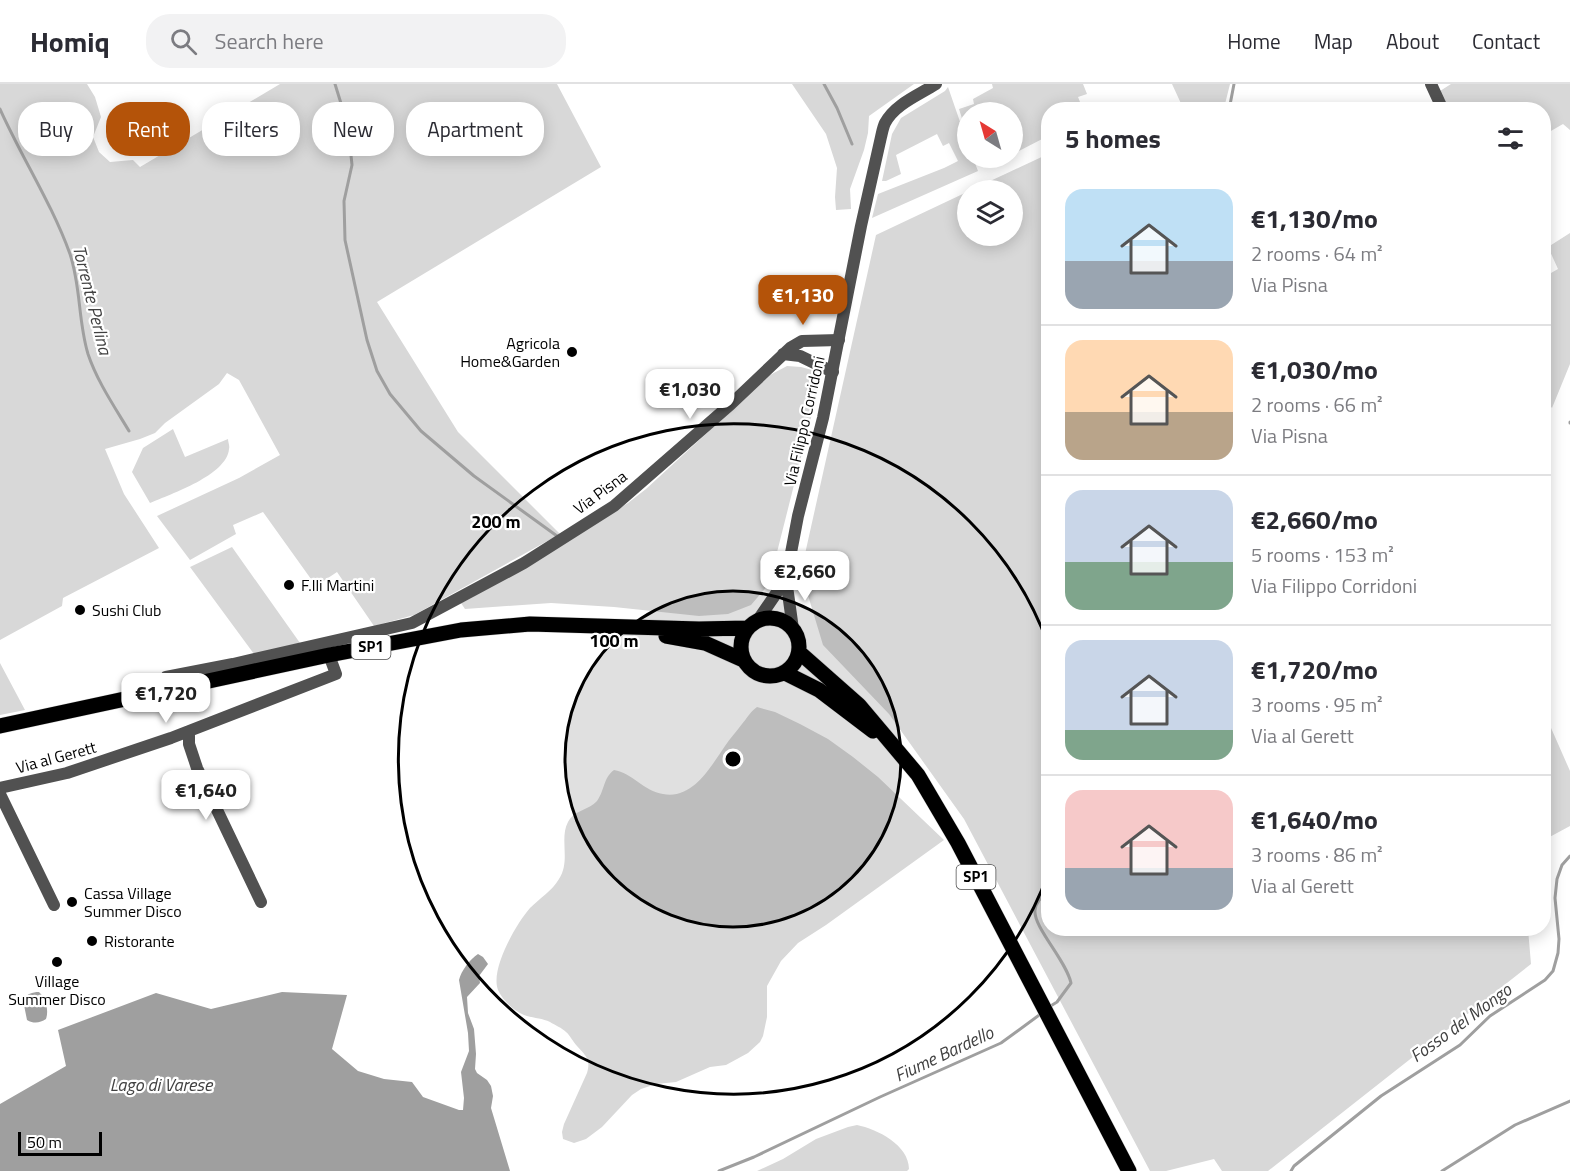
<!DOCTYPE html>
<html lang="en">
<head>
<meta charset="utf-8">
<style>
  body { margin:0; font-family:"Titillium Web",sans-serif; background:#f2f2f3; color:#2b2b33; height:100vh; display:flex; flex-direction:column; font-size:22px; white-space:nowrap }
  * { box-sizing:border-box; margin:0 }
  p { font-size:20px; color:#7c7c81 }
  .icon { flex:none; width:33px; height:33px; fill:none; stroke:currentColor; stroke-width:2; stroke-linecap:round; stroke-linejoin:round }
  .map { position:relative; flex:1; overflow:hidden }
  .panel { position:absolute; left:1041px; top:18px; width:510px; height:834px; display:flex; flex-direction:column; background:#fff; border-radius:24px; box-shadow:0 3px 15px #0003 }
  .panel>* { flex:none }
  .hud { position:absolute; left:18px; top:18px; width:570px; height:54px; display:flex; gap:12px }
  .needle { width:39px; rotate:323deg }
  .controls { position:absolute; left:957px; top:18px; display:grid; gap:12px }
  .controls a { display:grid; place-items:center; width:66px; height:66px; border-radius:50%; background:#fff; box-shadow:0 3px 15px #0003; font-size:30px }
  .scale { position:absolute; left:18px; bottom:15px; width:84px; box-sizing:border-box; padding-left:6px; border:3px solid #000; border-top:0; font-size:16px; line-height:21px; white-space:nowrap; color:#000; -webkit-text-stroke:4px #fff; paint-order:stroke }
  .price { position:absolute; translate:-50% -51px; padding:0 14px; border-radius:12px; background:#fff; color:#222; font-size:20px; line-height:39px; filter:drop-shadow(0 2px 3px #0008) }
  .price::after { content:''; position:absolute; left:50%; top:36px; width:18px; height:14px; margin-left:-9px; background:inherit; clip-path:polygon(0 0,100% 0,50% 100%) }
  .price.selected { background:#b45309; color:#fff }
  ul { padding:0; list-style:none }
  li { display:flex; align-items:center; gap:18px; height:150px; padding:0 24px }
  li+li { border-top:2px solid #e1e1e2 }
  li span { display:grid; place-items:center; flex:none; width:168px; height:120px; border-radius:18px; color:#555 }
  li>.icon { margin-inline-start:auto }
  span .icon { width:72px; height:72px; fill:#fffc; stroke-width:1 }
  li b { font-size:26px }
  h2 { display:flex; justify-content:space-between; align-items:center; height:72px; padding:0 24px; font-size:26px }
  .tag { padding:0 21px; border-radius:24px; background:#fff; box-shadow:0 3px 15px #0003; font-size:21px; line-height:54px }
  .tag.selected { background:#b45309; color:#fff }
  header { display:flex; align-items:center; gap:36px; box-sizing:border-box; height:84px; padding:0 30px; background:#fff; border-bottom:2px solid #e1e1e2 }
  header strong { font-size:28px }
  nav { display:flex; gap:33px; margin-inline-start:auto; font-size:21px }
  .search { width:420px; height:54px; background:#f2f2f3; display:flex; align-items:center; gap:15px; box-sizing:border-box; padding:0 21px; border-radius:24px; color:#7c7c81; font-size:22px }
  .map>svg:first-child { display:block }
</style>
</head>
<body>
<header>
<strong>Homiq</strong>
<div class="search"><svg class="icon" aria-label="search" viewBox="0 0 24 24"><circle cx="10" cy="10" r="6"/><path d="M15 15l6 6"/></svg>Search here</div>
<nav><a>Home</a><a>Map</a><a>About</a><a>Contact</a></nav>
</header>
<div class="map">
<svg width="1570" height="1087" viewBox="0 0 1570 1087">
  <rect width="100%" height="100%" fill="#fff"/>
  <path fill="#d8d8d8" d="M 0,0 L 87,0 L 95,13 L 101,33 L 93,53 L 99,68 L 110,78 L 133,76 L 140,83 L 280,0 L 557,0 L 601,83 L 377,218 L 458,348 L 560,450 L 414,531 L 374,542 L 337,488 L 316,502 L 263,428 L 233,441 L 236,450 L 190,476 L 157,432 L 239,394 L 280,371 L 239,296 L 227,289 L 219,300 L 165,339 L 155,349 L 140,355 L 105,365 L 124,410 L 159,464 L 63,514 L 62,522 L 0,556 Z
    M 792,0 L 914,0 L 869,32 L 868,49 L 864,66 L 850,105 L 851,125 L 836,126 L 835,113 L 837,84 L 826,50 Z
    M 992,0 L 1083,0 L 1087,10 L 1078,13 L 1080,18 L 1064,25 L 1048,26 L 1048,52 L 1013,70 L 1012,28 L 968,28 L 967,50 L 959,25 L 974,20 L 973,15 L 993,4 Z
    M 1172,0 L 1230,0 L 1225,20 L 1208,25 L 1184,26 Z
    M 1451,0 L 1570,0 L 1570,46 L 1563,40 L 1544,51 L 1544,26 L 1448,25 L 1440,7 Z
    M 948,3 L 967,58 L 968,74 L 973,74 L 978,87 L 872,134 L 878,110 L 944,84 L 958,77 L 949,59 L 943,62 L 937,50 L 896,71 L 901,90 L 886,97 L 882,97 L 892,50 L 901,34 L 945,7 Z
    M 1048,70 L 1048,844 L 1528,845 L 1531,880 L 1268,1087 L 1222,1087 L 1214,1075 L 1166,1087 L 1150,1087 L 964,735 L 889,630 L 823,561 L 801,488 L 876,151 L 967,108 L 968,152 L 1012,152 L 1012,106 L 971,106 Z
    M 1570,149 L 1570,280 L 1552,324 L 1544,314 L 1544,193 L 1558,185 L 1548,163 Z
    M 787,282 L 801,283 L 812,286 L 820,298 L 769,500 L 751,521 L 728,530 L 699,532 L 614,523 L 551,519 L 465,525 L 461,519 L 471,514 L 628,419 L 646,405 L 770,291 Z
    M 173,345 L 185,373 L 228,355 C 228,358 230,362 229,365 C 227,391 171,410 150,419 L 132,388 L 143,364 Z
    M 232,463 L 300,559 L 254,570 L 190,483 Z
    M 0,579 L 25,626 L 0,631 Z
    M 757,623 L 775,628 L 800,640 L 828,655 L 853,673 L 878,693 L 944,756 L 826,841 L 798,859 L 781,877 L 767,902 L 767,933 L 763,952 L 760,958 L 748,969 L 726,981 L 710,983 L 676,998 L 656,1000 L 641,1005 L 632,1011 L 602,1043 L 586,1055 L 574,1059 L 563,1055 L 562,1048 L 564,1040 L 587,989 C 591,975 586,972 577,962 C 573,958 570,951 566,948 C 562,944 555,941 550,938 C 542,934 532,934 524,931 C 514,927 503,917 498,906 C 490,885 516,840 530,824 C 540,814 552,807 559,795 C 571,777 559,755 568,738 C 574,726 589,726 597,717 C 605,706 603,694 614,686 C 632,689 644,707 663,710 C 693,716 711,682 725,662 C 730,654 737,647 742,640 C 747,634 751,627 757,623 Z
    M 1544,628 L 1570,687 L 1570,742 L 1544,756 Z
    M 857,1041 C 877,1045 909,1061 909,1085 L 907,1087 L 757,1087 L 783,1075 L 816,1055 L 848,1043 Z"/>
  <path fill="#9f9f9f" d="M 478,870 L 483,873 L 488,880 L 479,892 L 480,899 L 467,913 L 468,929 L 474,945 L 476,970 L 475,985 L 477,989 L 487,996 L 491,1002 L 493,1012 L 491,1024 L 510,1087 L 0,1087 L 0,1020 L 66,982 L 58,946 L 156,909 L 211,925 L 282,908 L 347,911 L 332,965 L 358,987 L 384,995 L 412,998 L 423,1013 L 459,1026 L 463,1026 L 464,1014 L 461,988 L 469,967 L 468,949 L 459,896 C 461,887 470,875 478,870 Z
    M 39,908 C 46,915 49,926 46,935 C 40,939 34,940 27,936 L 23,916 C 27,910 32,908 39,908 Z"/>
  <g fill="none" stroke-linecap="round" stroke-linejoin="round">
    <path stroke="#9f9f9f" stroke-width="3" d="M 335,0 L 348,42 L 352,81 L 344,117 L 345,156 L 367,256 L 377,287 L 390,310 L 421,347 L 474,392 L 557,452
      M 824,0 L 837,24 L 852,60
      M 0,25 C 22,74 52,120 70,170 C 81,203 78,237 88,270 C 97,297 114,322 129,347
      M 1229,26 L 1234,0
      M 1570,338 L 1570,339
      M 1048,808 C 1042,812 1036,818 1035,826 C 1033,843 1066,876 1071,899 L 1057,918 L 1049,923
      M 719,1087 L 754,1073 L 880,1013 L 1001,959 L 1042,929
      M 1291,1087 L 1294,1082 L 1381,1012 L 1460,961 L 1490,932 L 1545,896 L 1553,887 L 1558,869 L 1559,855 L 1555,814 L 1557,795 L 1562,781 L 1570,772
      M 1442,1087 L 1515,1041 L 1570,1017"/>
    <g stroke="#dbdbdb" stroke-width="16">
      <path id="primary" d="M741 563a29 29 0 1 1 58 0a29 29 0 1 1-58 0Z
        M 666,552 L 705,559 L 743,576
        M 799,568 L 859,621 L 918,691 L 958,759 L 1129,1087
        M 785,589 L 819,606 L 873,647
        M 0,642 L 329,571 L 461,546 L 530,540 L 699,545 L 748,544"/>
    </g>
    <path stroke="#515151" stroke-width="12" d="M 1431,0 L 1443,26
      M 783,270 L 800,272 L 833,288
      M 166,593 L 233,580 L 412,539 L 524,479 L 614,422 L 731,320 L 790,264 L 802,257 L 839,256
      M 189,647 L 189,660 L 197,684 L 261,818
      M 0,704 L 67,689 L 171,654 L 336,590 L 329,571
      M 0,710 L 54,821"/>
    <path stroke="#515151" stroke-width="12" d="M 758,536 L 786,495
      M 793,545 L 786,495 L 798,432 L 823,334 L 861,142 L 881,53 C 882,49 883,43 885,39 C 895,20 919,11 936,0"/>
    <use href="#primary" stroke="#000" stroke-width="15"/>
  </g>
  <circle cx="733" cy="675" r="168" fill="#000" fill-opacity=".12"/>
  <g fill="none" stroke="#000" stroke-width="3">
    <circle cx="733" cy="675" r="168"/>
    <path d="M1048 790A335 335 0 1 1 1048 560"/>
  </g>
  <g fill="#000" stroke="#fff" stroke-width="2">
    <circle cx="572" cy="268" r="6"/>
    <circle cx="289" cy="501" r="6"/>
    <circle cx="80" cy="526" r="6"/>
    <circle cx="72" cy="818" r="6"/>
    <circle cx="92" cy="857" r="6"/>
    <circle cx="57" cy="878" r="6"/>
  </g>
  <g text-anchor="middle" stroke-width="4.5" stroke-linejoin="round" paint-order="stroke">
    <g fill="#fff" stroke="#4c4c4c" stroke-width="1.5">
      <rect x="351.5" y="551" width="39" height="24" rx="4.5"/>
      <rect x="956.5" y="781" width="39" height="24" rx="4.5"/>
    </g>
    <g font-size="15" font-weight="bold" fill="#000">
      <text x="371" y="568">SP1</text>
      <text x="976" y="798">SP1</text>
    </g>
    <g font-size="16" fill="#000" stroke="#fff" text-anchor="start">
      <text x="560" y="265" text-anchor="end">Agricola<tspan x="560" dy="18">Home&amp;Garden</tspan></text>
      <text x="301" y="507">F.lli Martini</text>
      <text x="92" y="532">Sushi Club</text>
      <text x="84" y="815">Cassa Village<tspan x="84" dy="18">Summer Disco</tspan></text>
      <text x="104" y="863">Ristorante</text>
      <text x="57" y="903" text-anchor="middle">Village<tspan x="57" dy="18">Summer Disco</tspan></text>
    </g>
    <g font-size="16" fill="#000" stroke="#fff">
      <text transform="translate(804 337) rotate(-77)" y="6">Via Filippo Corridoni</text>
      <text transform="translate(600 408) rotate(-36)" y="6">Via Pisna</text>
      <text transform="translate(56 673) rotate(-15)" y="6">Via al Gerett</text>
    </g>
    <g font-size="18" font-style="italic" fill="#404040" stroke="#fff">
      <text transform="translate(92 216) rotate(76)" y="6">Torrente Perlina</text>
      <text transform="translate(1461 939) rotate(-36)" y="6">Fosso del Mongo</text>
      <text transform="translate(944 970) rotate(-25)" y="6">Fiume Bardello</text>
      <text x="161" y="1007">Lago di Varese</text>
    </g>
  </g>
  <circle cx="733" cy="675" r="9" fill="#000" stroke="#fff" stroke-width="3"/>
  <g font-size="18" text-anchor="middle" font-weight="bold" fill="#000" stroke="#fff" stroke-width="4.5" stroke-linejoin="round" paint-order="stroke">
    <text x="496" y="444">200 m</text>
    <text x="614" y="563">100 m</text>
  </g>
</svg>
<div class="controls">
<a><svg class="needle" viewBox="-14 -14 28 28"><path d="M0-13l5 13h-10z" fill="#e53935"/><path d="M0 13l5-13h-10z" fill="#7c7c81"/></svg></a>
<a><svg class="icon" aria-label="layers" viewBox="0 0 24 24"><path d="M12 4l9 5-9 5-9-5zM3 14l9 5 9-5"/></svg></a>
</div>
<div class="scale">50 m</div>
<b class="price selected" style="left:803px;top:242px">€1,130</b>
<b class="price" style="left:690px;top:336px">€1,030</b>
<b class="price" style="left:805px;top:518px">€2,660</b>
<b class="price" style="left:166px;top:640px">€1,720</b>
<b class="price" style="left:206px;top:737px">€1,640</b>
<div class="hud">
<a class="tag">Buy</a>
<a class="tag selected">Rent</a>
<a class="tag">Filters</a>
<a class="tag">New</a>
<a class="tag">Apartment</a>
</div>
<section class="panel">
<h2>5 homes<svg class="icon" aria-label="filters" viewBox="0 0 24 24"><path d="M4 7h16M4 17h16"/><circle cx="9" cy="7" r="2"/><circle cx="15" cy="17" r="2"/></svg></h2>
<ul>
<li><span style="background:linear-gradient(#bfe0f5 60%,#9aa5b1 0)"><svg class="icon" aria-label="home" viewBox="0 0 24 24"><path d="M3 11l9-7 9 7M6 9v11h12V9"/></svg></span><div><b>€1,130/mo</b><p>2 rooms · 64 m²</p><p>Via Pisna</p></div></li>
<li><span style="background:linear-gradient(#ffd9b3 60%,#b9a48a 0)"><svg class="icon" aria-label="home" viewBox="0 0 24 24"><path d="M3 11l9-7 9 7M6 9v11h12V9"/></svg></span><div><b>€1,030/mo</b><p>2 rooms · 66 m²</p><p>Via Pisna</p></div></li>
<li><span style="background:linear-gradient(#c9d6e8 60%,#7fa58c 0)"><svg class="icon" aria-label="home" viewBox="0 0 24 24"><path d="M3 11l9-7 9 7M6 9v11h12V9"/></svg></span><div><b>€2,660/mo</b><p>5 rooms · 153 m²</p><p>Via Filippo Corridoni</p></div></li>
<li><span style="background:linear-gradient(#c9d6e8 75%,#7fa58c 0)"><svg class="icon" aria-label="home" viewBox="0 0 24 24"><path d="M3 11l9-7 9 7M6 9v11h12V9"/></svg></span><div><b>€1,720/mo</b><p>3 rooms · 95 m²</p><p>Via al Gerett</p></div></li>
<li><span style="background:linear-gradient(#f6c9c9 65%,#9aa5b1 0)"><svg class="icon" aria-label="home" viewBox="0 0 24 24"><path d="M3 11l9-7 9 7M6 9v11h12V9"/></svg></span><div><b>€1,640/mo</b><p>3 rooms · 86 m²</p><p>Via al Gerett</p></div></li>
</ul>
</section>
</div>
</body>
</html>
